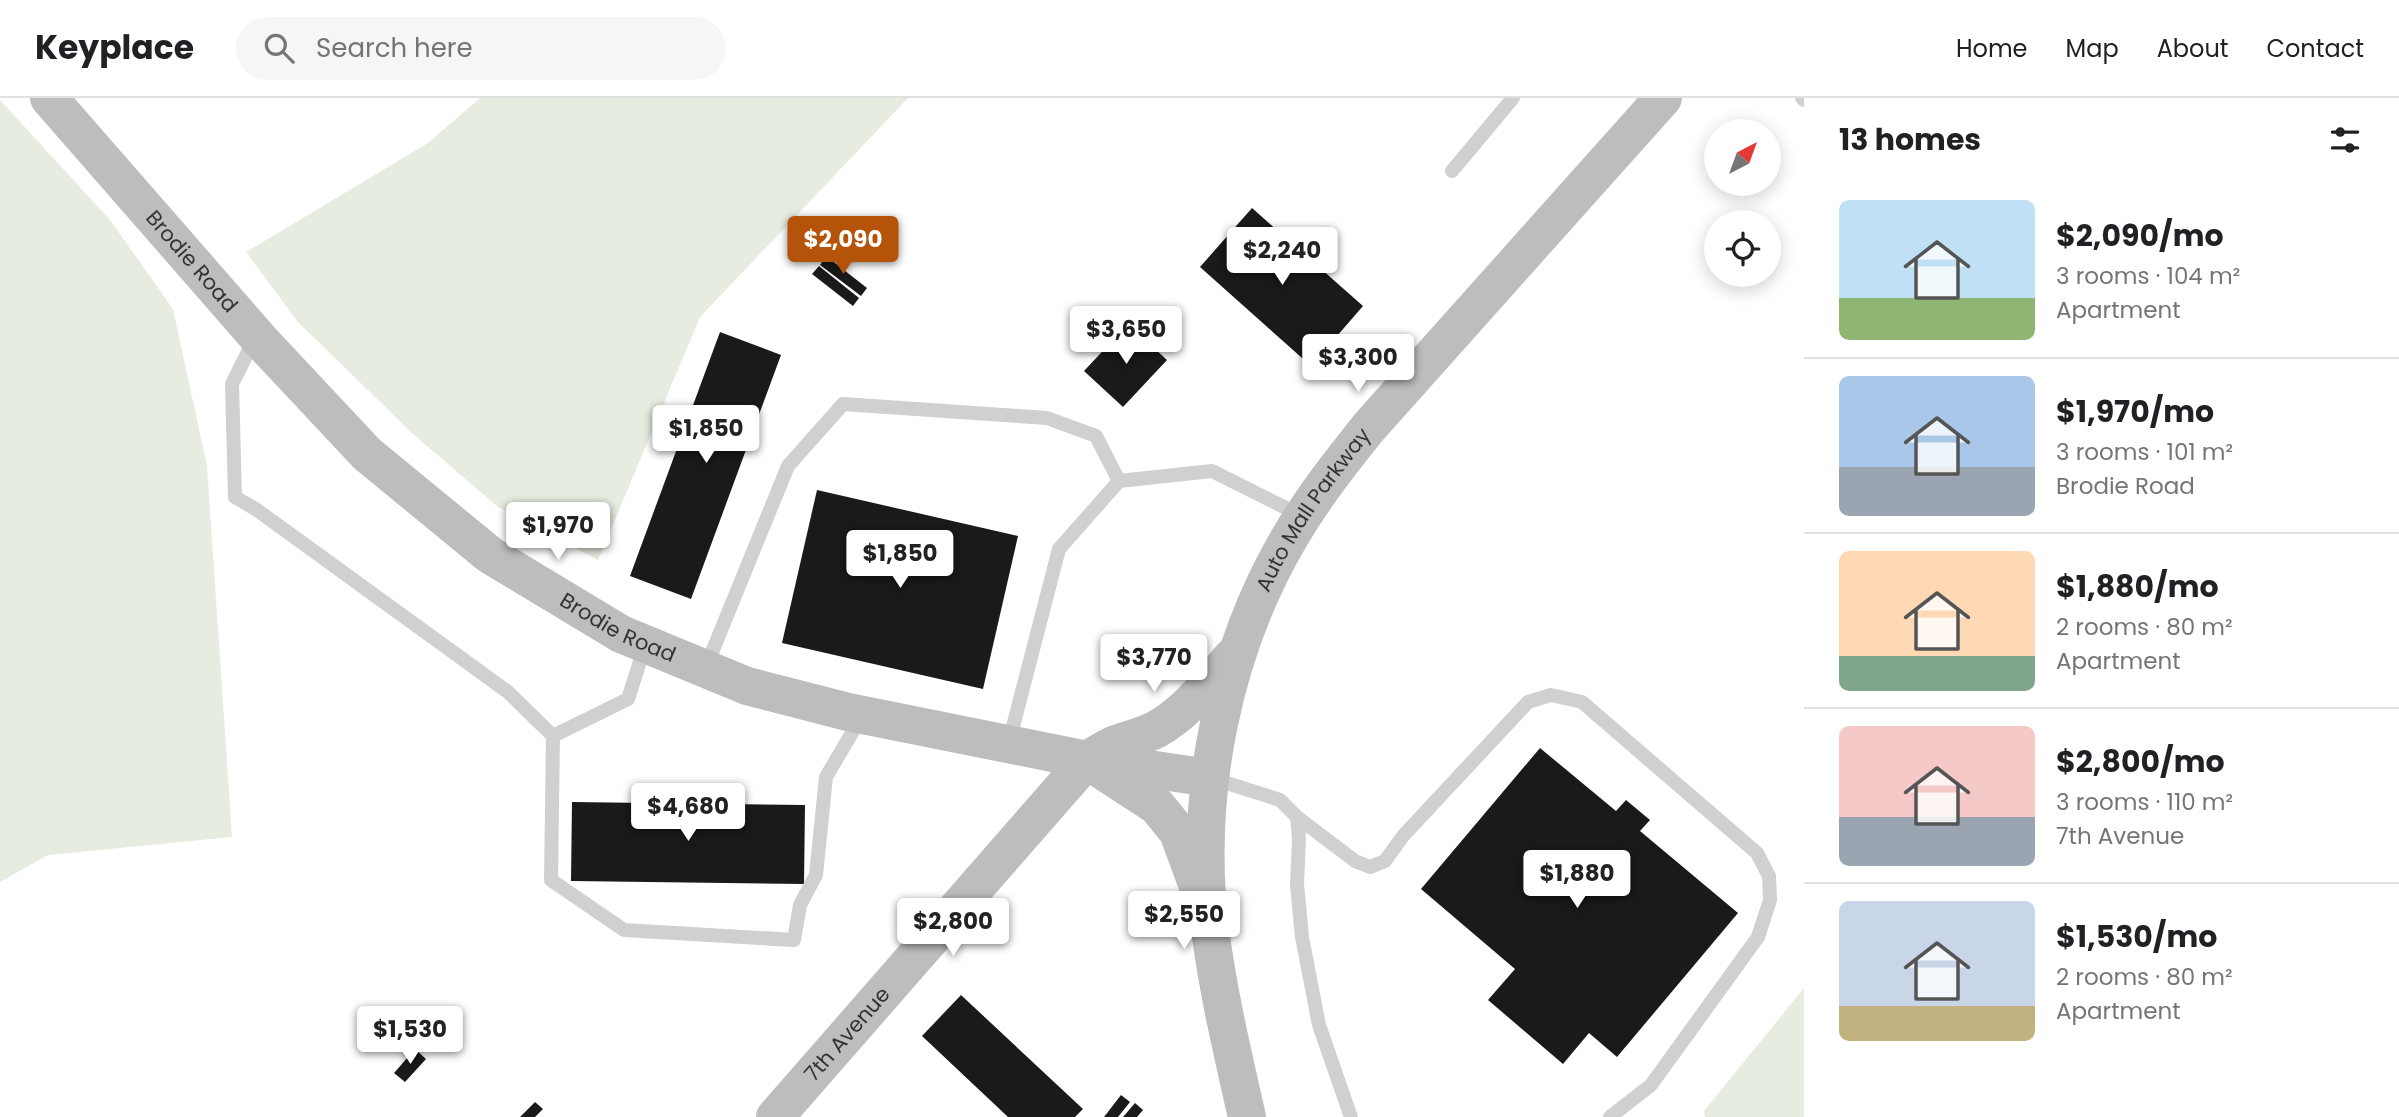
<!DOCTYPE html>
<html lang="en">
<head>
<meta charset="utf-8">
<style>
  body { margin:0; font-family:Poppins,sans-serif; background:#f6f6f6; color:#202124; height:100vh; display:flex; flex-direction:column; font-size:26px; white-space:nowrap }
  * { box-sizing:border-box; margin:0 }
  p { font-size:23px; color:#757577 }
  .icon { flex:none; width:38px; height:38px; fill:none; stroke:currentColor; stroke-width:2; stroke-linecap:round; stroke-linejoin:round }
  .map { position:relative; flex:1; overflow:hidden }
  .side { display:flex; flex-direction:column; background:#fff; width:595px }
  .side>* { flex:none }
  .needle { width:46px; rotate:41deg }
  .controls { position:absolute; left:1704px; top:21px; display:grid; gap:14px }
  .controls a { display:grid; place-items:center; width:77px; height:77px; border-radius:50%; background:#fff; box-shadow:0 4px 18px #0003; font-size:35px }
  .price { position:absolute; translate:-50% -60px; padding:0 16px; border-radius:7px; background:#fff; color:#222; font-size:23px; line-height:46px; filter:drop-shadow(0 2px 4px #0008) }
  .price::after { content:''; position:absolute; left:50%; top:42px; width:21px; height:16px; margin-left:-10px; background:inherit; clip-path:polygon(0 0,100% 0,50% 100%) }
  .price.active { background:#b45309; color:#fff }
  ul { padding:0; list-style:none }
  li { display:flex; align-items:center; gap:21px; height:175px; padding:0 35px }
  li+li { border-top:2px solid #e0e0e0 }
  li span { display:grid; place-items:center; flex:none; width:196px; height:140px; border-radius:10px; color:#555 }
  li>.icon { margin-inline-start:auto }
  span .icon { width:84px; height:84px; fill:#fffc; stroke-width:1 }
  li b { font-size:30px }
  h2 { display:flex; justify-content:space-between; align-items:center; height:84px; padding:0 35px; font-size:30px }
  header { display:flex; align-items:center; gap:42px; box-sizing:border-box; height:98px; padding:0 35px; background:#fff; border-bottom:2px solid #e0e0e0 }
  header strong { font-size:33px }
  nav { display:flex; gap:38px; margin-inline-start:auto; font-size:24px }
  .search { width:490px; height:63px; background:#f6f6f6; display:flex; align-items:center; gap:18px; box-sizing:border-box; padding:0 24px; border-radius:38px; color:#757577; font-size:26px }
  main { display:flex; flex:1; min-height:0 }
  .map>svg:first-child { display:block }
</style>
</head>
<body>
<header>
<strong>Keyplace</strong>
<div class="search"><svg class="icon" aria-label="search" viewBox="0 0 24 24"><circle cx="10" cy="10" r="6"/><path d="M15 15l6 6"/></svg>Search here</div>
<nav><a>Home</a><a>Map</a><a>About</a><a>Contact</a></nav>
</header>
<main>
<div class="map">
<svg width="1804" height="1019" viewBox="0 0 1804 1019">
  <rect width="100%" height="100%" fill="#fff"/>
  <path fill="#e6ecdf" d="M 480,0 L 908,0 L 700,219 L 598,462 L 498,409 L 413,336 L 298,224 L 246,154 L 428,45 Z
    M 0,2 L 110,122 L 173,211 L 207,368 L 232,739 L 48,757 L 0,784 Z
    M 1804,890 L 1804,1019 L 1705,1019 L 1704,1013 Z"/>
  <path fill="#1a1a1a" d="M 1252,110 L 1363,208 L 1311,268 L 1200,169 Z
    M 826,158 L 867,190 L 861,198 L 820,167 Z
    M 819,168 L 859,200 L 853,208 L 812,176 Z
    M 1128,226 L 1167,262 L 1123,309 L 1084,273 Z
    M 720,234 L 781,257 L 691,501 L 630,478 Z
    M 817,392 L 1018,438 L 983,591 L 782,545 Z
    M 1540,650 L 1616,713 L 1626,702 L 1650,722 L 1640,733 L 1738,815 L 1617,959 L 1589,935 L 1563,966 L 1488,902 L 1515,871 L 1421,791 Z
    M 572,704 L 805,707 L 804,786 L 571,783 Z
    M 961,897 L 1083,1011 L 1075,1019 L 1008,1019 L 922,938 Z
    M 415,951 L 426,961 L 405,984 L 394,975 Z
    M 1121,997 L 1130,1004 L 1118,1019 L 1104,1019 Z
    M 535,1004 L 543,1011 L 535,1019 L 520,1019 Z
    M 1135,1005 L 1143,1012 L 1137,1019 L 1123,1019 Z"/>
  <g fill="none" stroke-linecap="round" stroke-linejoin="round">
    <path stroke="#d0d0d0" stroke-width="14" d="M 1802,0 L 1804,2
      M 1452,73 L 1513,0
      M 255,240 L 232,286 L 235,399 L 257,412 L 508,594 L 553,638 L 551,782 L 624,832 L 794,842 L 800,807 L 816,777 L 826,679 L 862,618
      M 706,569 L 788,368 L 843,306 L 1047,320 L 1096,338 L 1119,383
      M 553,638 L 628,601 L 645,548
      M 1009,644 L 1059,451 L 1119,383 L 1212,373 L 1302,418
      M 1211,680 L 1280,702 L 1297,719 L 1299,741 L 1297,786 L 1302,839 L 1319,927 L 1351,1019
      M 1297,719 L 1355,763 L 1370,769 L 1385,763 L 1403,738 L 1528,604 L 1551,597 L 1582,604 L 1757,755 L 1769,778 L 1770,802 L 1758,839 L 1651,987 L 1610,1019"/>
    <g stroke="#bdbdbd" stroke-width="38">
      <path id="s1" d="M 49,0 L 262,244 L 367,356 L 490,457 L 621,536 L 747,588 L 848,614 L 1087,662 L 1210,680"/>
      <path d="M 1097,669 L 1157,708 L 1178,734 L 1197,786"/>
      <path id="s2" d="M 775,1019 L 1087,662 C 1096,657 1106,650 1116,646 C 1130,641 1144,638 1157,631 C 1187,614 1209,585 1232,559"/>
      <path id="s3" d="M 1247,1019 C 1233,957 1218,894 1210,831 C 1194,697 1222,553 1291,437 C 1314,398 1341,364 1369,329 L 1663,0"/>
    </g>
  </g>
  <g text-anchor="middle" stroke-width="7" stroke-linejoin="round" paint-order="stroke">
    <g font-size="21" fill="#333" stroke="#fff">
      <text dy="7" stroke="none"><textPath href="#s1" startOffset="217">Brodie Road</textPath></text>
      <text dy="7" stroke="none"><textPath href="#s3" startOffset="634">Auto Mall Parkway</textPath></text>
      <text dy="7" stroke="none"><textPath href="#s1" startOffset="784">Brodie Road</textPath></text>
      <text dy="7" stroke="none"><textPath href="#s2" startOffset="110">7th Avenue</textPath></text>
    </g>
  </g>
</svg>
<div class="controls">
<a><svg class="needle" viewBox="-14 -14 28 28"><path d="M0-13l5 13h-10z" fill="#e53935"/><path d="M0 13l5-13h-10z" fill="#757577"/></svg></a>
<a><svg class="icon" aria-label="locate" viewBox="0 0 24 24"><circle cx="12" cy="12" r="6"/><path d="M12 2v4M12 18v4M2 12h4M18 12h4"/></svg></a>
</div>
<b class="price active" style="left:843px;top:178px">$2,090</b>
<b class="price" style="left:1282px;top:189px">$2,240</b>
<b class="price" style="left:1126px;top:268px">$3,650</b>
<b class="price" style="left:1358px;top:296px">$3,300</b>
<b class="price" style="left:706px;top:367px">$1,850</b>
<b class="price" style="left:558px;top:464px">$1,970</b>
<b class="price" style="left:900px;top:492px">$1,850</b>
<b class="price" style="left:1154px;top:596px">$3,770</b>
<b class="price" style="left:688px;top:745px">$4,680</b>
<b class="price" style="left:1577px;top:812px">$1,880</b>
<b class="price" style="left:1184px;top:853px">$2,550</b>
<b class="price" style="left:953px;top:860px">$2,800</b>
<b class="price" style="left:410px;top:968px">$1,530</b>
</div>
<section class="side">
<h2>13 homes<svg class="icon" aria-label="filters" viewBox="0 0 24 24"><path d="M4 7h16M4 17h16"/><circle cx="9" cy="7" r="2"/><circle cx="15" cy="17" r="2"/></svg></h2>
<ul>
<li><span style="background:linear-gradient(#bfe0f5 70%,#8fb573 0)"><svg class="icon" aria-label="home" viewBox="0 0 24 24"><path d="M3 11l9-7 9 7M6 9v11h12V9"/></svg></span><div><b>$2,090/mo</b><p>3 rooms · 104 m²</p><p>Apartment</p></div></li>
<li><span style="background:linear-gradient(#a9c7e8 65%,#9aa5b1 0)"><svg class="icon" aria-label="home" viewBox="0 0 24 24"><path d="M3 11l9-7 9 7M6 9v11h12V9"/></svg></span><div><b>$1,970/mo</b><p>3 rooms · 101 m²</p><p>Brodie Road</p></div></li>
<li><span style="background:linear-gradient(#ffd9b3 75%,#7fa58c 0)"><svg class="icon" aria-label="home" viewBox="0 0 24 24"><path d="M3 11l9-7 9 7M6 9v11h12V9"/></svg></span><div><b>$1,880/mo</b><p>2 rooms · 80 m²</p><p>Apartment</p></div></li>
<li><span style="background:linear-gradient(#f6c9c9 65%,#9aa5b1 0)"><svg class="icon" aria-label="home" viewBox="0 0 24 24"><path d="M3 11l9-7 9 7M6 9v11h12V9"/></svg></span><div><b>$2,800/mo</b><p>3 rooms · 110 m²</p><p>7th Avenue</p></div></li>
<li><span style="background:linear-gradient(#c9d6e8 75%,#c2b280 0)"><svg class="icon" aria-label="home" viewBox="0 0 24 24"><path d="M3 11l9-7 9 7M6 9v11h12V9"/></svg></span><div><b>$1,530/mo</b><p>2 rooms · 80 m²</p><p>Apartment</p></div></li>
</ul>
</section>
</main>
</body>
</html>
